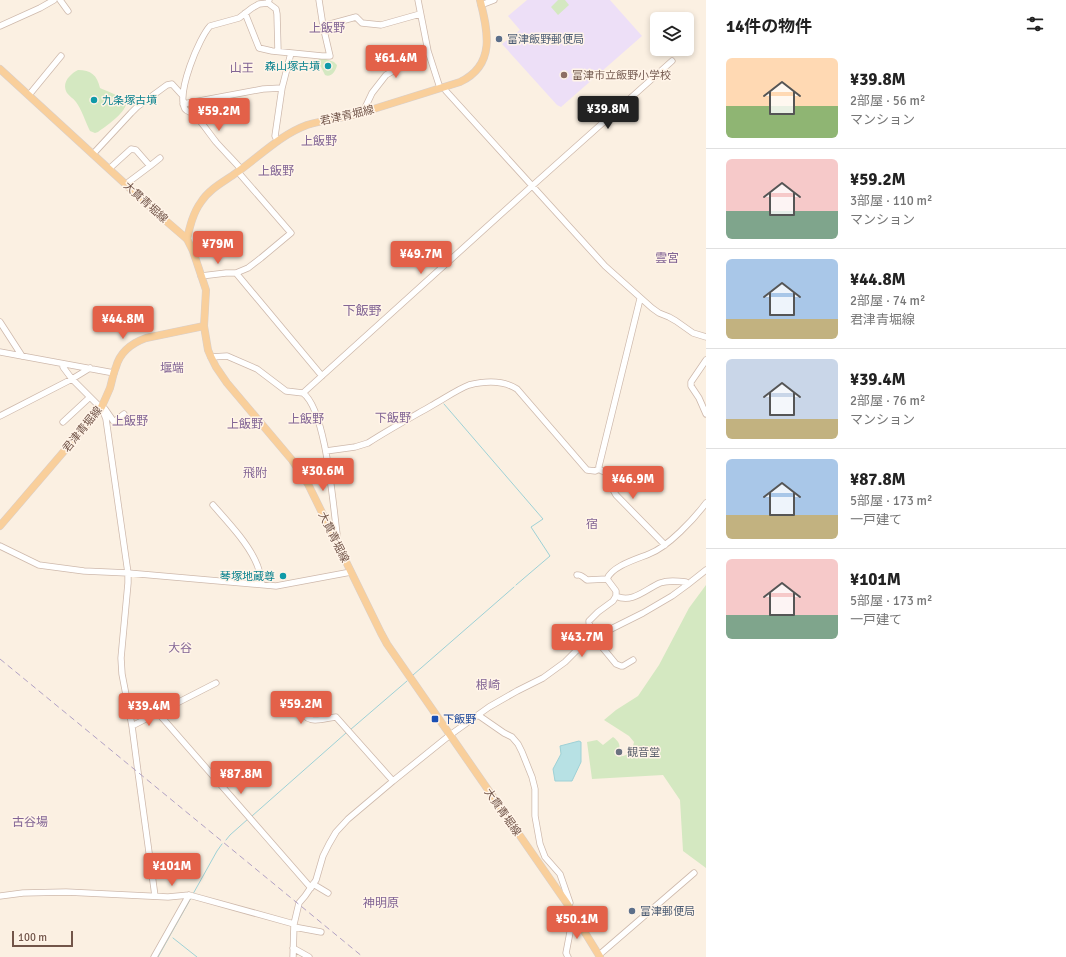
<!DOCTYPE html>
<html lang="ja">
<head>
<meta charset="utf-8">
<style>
  body { margin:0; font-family:Signika,"Noto Sans JP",sans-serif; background:#f6f6f6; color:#222; height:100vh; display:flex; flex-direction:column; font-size:15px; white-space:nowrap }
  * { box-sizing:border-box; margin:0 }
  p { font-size:13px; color:#767676 }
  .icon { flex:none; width:22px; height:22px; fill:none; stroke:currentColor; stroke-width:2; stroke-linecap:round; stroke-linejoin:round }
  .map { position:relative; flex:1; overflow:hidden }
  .sheet { display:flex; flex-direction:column; background:#fff; width:360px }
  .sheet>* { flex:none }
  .controls { position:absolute; left:650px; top:12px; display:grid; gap:8px }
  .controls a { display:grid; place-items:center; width:44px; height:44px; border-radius:6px; background:#fff; box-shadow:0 2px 6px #0003; font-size:20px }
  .scale { position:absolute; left:12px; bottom:10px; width:61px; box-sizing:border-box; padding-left:4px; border:2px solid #725549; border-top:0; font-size:11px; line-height:14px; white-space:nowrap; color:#725549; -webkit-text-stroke:3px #fff4e8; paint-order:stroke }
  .price { position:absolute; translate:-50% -34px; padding:0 9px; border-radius:4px; background:#e36149; color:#fff; font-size:13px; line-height:26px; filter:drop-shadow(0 1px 2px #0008) }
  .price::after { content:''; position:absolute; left:50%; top:24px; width:12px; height:9px; margin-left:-6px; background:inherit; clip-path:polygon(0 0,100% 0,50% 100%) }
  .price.on { background:#222; color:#fff }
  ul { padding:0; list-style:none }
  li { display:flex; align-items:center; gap:12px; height:100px; padding:0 20px }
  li+li { border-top:1px solid #e0e0e0 }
  li span { display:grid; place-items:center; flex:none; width:112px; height:80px; border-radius:6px; color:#555 }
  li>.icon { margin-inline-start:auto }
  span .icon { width:48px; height:48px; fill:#fffc; stroke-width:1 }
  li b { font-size:17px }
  h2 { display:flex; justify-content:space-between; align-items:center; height:48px; padding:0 20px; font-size:17px }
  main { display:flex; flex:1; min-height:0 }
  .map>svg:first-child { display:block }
</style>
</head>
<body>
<main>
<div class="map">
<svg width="706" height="957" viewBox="0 0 706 957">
  <rect width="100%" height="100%" fill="#fbf0e2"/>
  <path fill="#eddff7" d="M 527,0 L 610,0 L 642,36 L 561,107 L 557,105 L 502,44 L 520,30 L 508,16 Z"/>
  <path fill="#d4e8c1" d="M 558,0 L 565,0 L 569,5 L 558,15 L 551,7 Z
    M 323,58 L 334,62 L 337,65 C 336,71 331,78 325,75 L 321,67 L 317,66 L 317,63 L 319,59 Z
    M 78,70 C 91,70 97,75 100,88 C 106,91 121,96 125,101 C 131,109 105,127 98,132 L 95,133 L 90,131 C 86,123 81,108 76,102 C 73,98 69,96 67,93 C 61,83 70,74 78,70 Z
    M 706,585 L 706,868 L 683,851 L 680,800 L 663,775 L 592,779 L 587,742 L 597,740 L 603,745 L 613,737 C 616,739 621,744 619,748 C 618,750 616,750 615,752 L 616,756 C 627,758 632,752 634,742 L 629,736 L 604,720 L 616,710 L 638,696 L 659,665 L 689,608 Z"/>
  <path fill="#b7e1e4" stroke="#9ed1d6" d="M 579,741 L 581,742 L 581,762 L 572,781 L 555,781 L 553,769 L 561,754 L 560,746 Z"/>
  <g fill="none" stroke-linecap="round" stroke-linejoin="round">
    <path stroke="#9ed1d6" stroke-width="1" d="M 444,404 L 543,519 L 531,527 L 550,556 L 516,585
      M 413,675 L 514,587
      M 350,730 L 407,681
      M 252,816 L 346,733
      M 226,840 L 230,835 L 248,819
      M 193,894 L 217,851 L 222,844
      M 173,938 L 197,957
      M 158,957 L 191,898"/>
    <g stroke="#ceb9ac" stroke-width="7">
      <path id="minor" d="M 60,0 L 68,11
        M 418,0 L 428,51 L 440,88
        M 268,3 L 276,9 L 277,14 L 278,51
        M 481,5 L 494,0
        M 245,13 L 259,48 L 272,51 L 322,56 L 330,56 L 323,26 L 319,0
        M 0,26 L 40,8 L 54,0
        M 323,26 L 356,17 L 362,23 L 381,25 L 420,14
        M 444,87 L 446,91 L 605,266 L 652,308 L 659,313 L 669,317 L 676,321 L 693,333 L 706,337
        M 29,95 L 61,56
        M 183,104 L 263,89 L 282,88
        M 364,112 L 364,110 L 372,93 L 386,75 L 428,51
        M 277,140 L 275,136 L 282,88 L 291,53
        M 93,154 L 131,113 L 137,107 L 167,85 L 172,84 L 182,95
        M 150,166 L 160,158
        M 109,169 L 131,149 L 136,150 L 150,166 L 126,184
        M 241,169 C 233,160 224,151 216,142 C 209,133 203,124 195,115 C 192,112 187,112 185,109 C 176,93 199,38 210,26 L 239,18 L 252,8 L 259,4 L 268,3 L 269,0
        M 236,273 L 322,376
        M 201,276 L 226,273 L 236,273 L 248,268 L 261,258 L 291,233 L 238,172
        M 0,322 L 22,356
        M 0,352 L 114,373
        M 211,357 L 227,356 L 257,369 L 286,391 L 303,393 C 326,410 333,505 337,534 L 336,541
        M 706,360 L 691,382 L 691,386 L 699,398 L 706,414
        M 63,364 L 63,367 L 72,379 L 101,408 L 103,411 L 106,419 L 128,573 L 128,583 L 121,658 L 122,674 L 132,726 L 138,772 L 155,896
        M 303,393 L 532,186 L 672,61
        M 105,409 L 114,422 L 124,414
        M 0,416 L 72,379 L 90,368
        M 63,422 L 90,397
        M 326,451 L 355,447 L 368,443 C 388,430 410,418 431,406 C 442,400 458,389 469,385 C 485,381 503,380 517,389 L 587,470 L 595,471 L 599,469
        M 599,469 L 599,466 L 640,299
        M 599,469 L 602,471 L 614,475 L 612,488 L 616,495 L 665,545
        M 213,505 C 227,521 246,541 255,560 C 259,568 261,576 262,585
        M 0,546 L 39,565 L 84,571 L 128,573 L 276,586 L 351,572
        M 577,575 C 581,574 584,578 587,580 L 607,579
        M 616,596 C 632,604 646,589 660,583 C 668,580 677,581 686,582 L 687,585
        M 633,660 L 623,666 L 621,666 L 616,664 L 602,647 L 593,639 L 590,634 L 589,621 L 598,612 L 613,601 L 616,596 L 616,591 L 607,579 C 612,566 637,559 649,554 C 668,547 694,519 706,503
        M 304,697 C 301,701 302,703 302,708 C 305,727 324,718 336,717 L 393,781
        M 158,713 L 311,888
        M 478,715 L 504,733 L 512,737 L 518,744 L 522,752 L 532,777 L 535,789 L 535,816 L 540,844 L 545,857 L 560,874 L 570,903 L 568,905
        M 132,726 L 216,683
        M 313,884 L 328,893
        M 0,896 L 23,893 L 66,892 L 168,897 L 189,895 L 294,924
        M 294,927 L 321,932
        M 293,948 L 309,957
        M 599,955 L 694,873
        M 154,957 L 189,895
        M 293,957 L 294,924 L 299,903 L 305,896 L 316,880 L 323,856 L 329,844 L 336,832 L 348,819 L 393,781 L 450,735 L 489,707 L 517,691 L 543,678 L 565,662 L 576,651 L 599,635 L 643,613 L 672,596 L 687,585 L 706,570
        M 568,957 L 566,953 L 571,927 L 578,922"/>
    </g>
    <g stroke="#d8cfcc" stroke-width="8">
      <path id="major" d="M 0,69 L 158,214 L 187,239 L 193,251 L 206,290 L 204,326 L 208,350 L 211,357 L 216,367 L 227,383 L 292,460 L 308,484 L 381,633 L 387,644 L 568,905 L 600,957
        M 187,239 C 190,226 193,213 201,202 C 209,189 225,181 236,173 C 260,156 280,135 307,125 C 326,119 346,118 364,112 L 460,82 C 496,65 488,31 480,0
        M 0,526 L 101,408 C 104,402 107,395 110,388 C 112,381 113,374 116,367 C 120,352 132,343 146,338 L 204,326"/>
    </g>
    <use href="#minor" stroke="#fff" stroke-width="5.5"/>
    <use href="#major" stroke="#f9cf9b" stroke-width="7"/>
    <path stroke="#b1a1c4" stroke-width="1" stroke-dasharray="6 4" stroke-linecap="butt" d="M 0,659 L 363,957"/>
  </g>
  <g fill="#5c6f8a" stroke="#fff4e8" stroke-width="1.5">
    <circle cx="499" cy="39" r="4"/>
    <circle cx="632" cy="911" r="4"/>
  </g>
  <g fill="#0f9aa8" stroke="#fff4e8" stroke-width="1.5">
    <circle cx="328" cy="66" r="4"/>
    <circle cx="94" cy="100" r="4"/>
    <circle cx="283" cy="576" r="4"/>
  </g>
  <circle fill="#8d6e63" stroke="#fff4e8" stroke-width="1.5" cx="564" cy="75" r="4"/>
  <rect fill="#1a4fb4" stroke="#fff4e8" stroke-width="1.5" x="431" y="715" width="8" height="8" rx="2"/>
  <circle fill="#6b7280" stroke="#fff4e8" stroke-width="1.5" cx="619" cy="752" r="4"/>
  <g text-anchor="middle" stroke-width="3" stroke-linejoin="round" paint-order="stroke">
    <g font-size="11" fill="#4e5e75" stroke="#fff4e8" text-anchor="start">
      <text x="507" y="43">富津飯野郵便局</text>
      <text x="640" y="915">富津郵便局</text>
    </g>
    <g font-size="11" fill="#0d838f" stroke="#fff4e8" text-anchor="end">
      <text x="320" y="70">森山塚古墳</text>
      <text x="102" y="104" text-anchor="start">九条塚古墳</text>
      <text x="275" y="580">琴塚地蔵尊</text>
    </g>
    <g font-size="11" fill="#785e54" stroke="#fff4e8" text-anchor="start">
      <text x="572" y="79">富津市立飯野小学校</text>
    </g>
    <g font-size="11" fill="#725549" stroke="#fff4e8">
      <text transform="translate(347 115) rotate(-13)" y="4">君津青堀線</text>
      <text transform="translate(146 202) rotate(42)" y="4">大貫青堀線</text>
      <text transform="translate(82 429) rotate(-51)" y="4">君津青堀線</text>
      <text transform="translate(334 537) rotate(64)" y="4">大貫青堀線</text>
      <text transform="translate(503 812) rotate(55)" y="4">大貫青堀線</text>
    </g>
    <g font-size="11" fill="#164399" stroke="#fff4e8" text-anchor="start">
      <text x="443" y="723">下飯野</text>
    </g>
    <g font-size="11" fill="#5b616d" stroke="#fff4e8" text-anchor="start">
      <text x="627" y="756">観音堂</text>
    </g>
    <g font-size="12" fill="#826595" stroke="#fff4e8">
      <text x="327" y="32">上飯野</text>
      <text x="242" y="72">山王</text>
      <text x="319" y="145">上飯野</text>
      <text x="276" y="175">上飯野</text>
      <text x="667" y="262">雲宮</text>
      <text x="172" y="372">堰端</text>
      <text x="393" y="422">下飯野</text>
      <text x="306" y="423">上飯野</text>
      <text x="130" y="425">上飯野</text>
      <text x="245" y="428">上飯野</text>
      <text x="255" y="477">飛附</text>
      <text x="592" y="528">宿</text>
      <text x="180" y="652">大谷</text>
      <text x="488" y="689">根崎</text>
      <text x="30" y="826">古谷場</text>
      <text x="381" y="907">神明原</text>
    </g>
    <g font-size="13" fill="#826595" stroke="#fff4e8">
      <text x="362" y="315">下飯野</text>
    </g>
  </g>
</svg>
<div class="controls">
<a><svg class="icon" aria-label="layers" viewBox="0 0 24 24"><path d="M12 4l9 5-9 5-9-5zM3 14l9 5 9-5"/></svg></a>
</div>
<div class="scale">100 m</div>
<b class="price" style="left:396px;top:79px">¥61.4M</b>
<b class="price on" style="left:608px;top:130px">¥39.8M</b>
<b class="price" style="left:219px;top:132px">¥59.2M</b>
<b class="price" style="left:218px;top:265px">¥79M</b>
<b class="price" style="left:421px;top:275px">¥49.7M</b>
<b class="price" style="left:123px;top:340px">¥44.8M</b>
<b class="price" style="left:323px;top:492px">¥30.6M</b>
<b class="price" style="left:633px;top:500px">¥46.9M</b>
<b class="price" style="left:582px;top:658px">¥43.7M</b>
<b class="price" style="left:301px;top:725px">¥59.2M</b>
<b class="price" style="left:149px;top:727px">¥39.4M</b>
<b class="price" style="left:241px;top:795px">¥87.8M</b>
<b class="price" style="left:172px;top:887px">¥101M</b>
<b class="price" style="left:577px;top:940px">¥50.1M</b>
</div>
<section class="sheet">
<h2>14件の物件<svg class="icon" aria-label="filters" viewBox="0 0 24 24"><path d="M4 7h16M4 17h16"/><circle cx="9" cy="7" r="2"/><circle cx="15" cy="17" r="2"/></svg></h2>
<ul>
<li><span style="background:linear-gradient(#ffd9b3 60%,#8fb573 0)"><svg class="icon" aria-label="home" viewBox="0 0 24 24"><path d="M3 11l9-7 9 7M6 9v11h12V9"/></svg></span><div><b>¥39.8M</b><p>2部屋 · 56 m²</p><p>マンション</p></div></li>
<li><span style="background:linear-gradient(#f6c9c9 65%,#7fa58c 0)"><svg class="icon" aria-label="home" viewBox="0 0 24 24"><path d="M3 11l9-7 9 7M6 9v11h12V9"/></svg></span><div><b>¥59.2M</b><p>3部屋 · 110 m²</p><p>マンション</p></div></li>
<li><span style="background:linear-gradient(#a9c7e8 75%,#c2b280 0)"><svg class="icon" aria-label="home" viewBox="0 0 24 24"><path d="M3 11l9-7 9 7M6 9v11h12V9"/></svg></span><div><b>¥44.8M</b><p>2部屋 · 74 m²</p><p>君津青堀線</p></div></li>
<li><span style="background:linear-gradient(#c9d6e8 75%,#c2b280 0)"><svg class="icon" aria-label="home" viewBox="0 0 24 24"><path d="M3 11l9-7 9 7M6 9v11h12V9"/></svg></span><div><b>¥39.4M</b><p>2部屋 · 76 m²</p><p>マンション</p></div></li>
<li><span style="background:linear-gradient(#a9c7e8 70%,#c2b280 0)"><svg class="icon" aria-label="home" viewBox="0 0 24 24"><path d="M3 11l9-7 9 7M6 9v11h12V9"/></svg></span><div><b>¥87.8M</b><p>5部屋 · 173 m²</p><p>一戸建て</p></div></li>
<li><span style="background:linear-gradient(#f6c9c9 70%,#7fa58c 0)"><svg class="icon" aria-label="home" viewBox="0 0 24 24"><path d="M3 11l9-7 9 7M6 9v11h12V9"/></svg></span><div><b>¥101M</b><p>5部屋 · 173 m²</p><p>一戸建て</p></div></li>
</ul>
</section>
</main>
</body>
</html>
